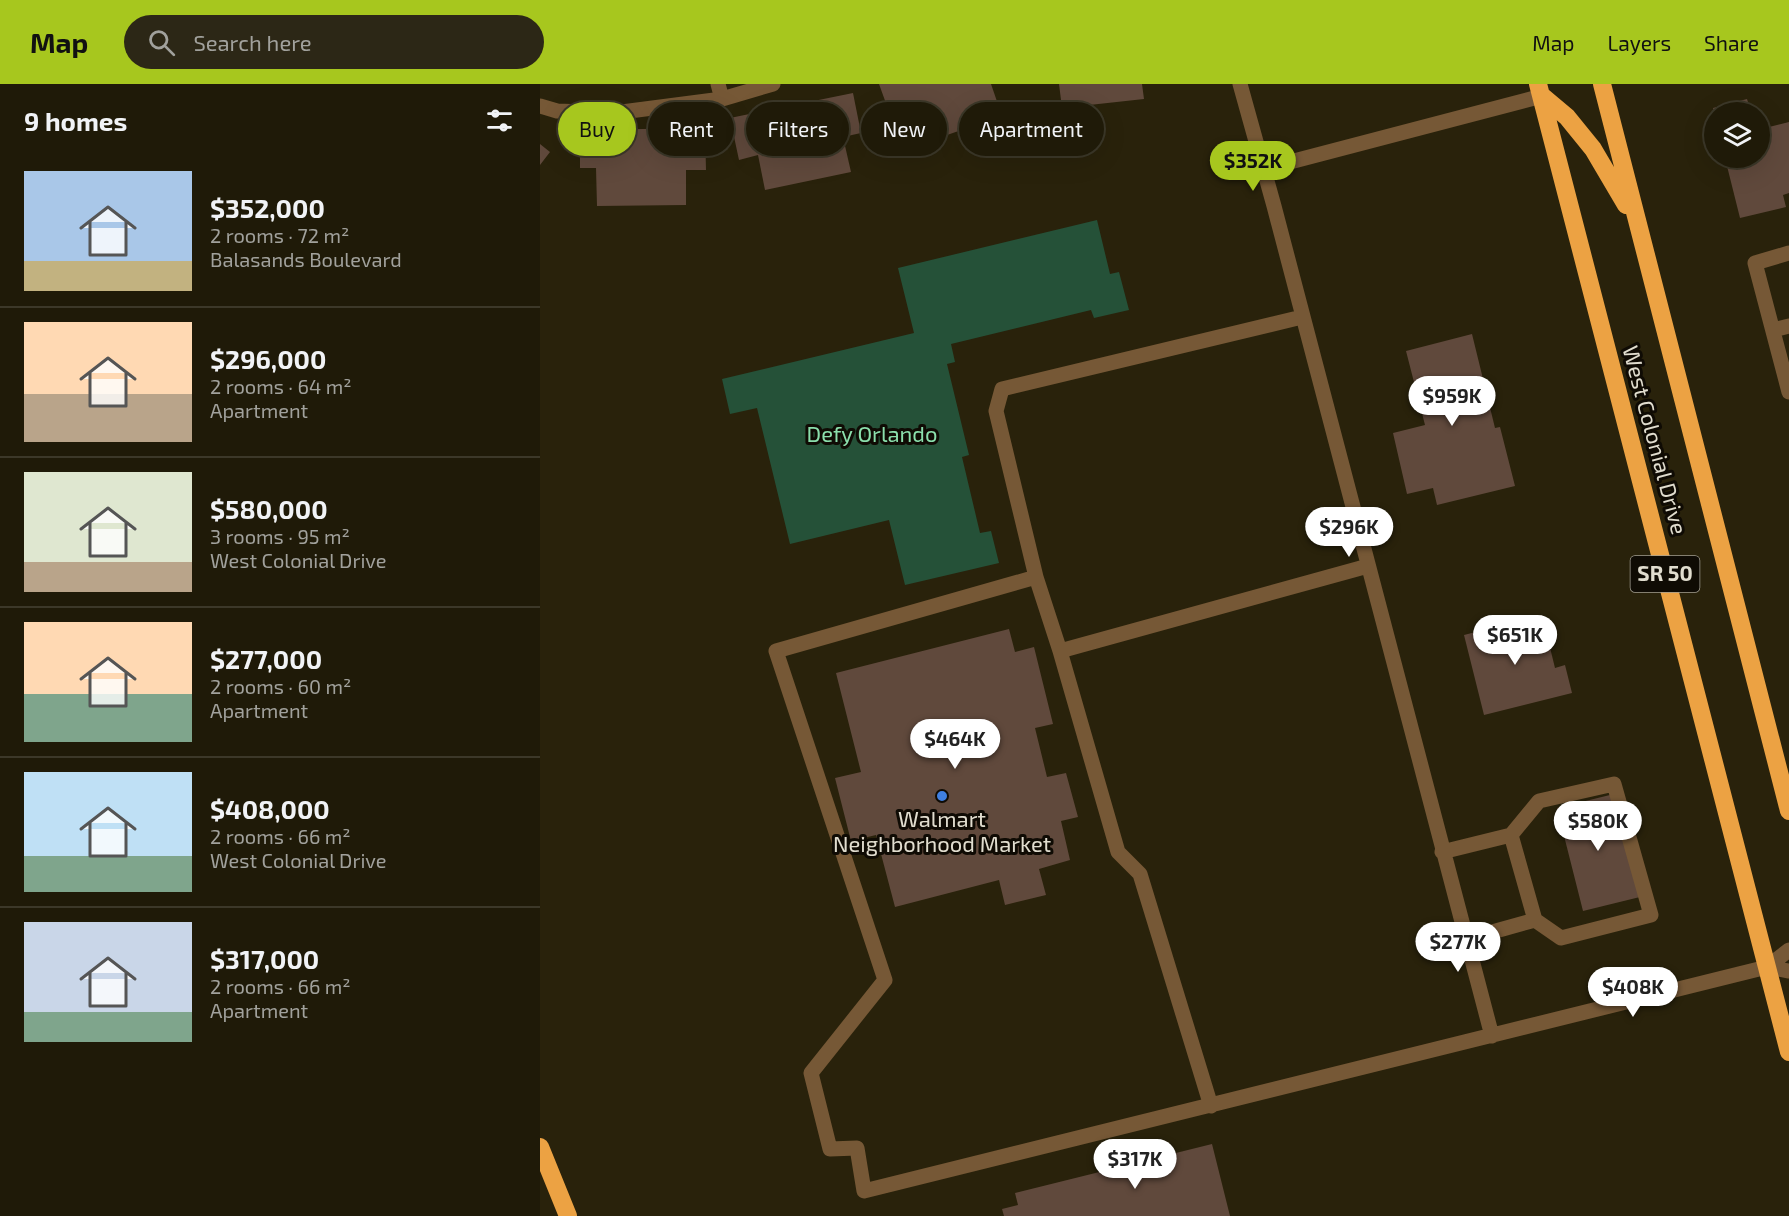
<!DOCTYPE html>
<html lang="en">
<head>
<meta charset="utf-8">
<style>
  body { margin:0; font-family:"Exo 2",sans-serif; background:#2c2716; color:#f1f3f6; height:100vh; display:flex; flex-direction:column; font-size:22px; white-space:nowrap }
  * { box-sizing:border-box; margin:0 }
  p { font-size:20px; color:#a1a19c }
  .icon { flex:none; width:33px; height:33px; fill:none; stroke:currentColor; stroke-width:2; stroke-linecap:round; stroke-linejoin:round }
  .map { position:relative; flex:1; overflow:hidden }
  .sheet { display:flex; flex-direction:column; background:#1f1a08; width:540px }
  .sheet>* { flex:none }
  .guide { position:absolute; left:18px; top:18px; width:570px; height:54px; display:flex; gap:12px }
  .controls { position:absolute; left:1164px; top:18px; display:grid; gap:12px }
  .controls a { display:grid; place-items:center; width:66px; height:66px; border-radius:50%; background:#1f1a08; box-shadow:0 6px 24px #0002,0 0 0 2px #3c3829; font-size:30px }
  .price { position:absolute; translate:-50% -51px; padding:0 14px; border-radius:21px; background:#fff; color:#222; font-size:20px; line-height:39px; filter:drop-shadow(0 2px 3px #0008) }
  .price::after { content:''; position:absolute; left:50%; top:36px; width:18px; height:14px; margin-left:-9px; background:inherit; clip-path:polygon(0 0,100% 0,50% 100%) }
  .price.active { background:#a7c71e; color:#111 }
  ul { padding:0; list-style:none }
  li { display:flex; align-items:center; gap:18px; height:150px; padding:0 24px }
  li+li { border-top:2px solid #3c3829 }
  li span { display:grid; place-items:center; flex:none; width:168px; height:120px; border-radius:0px; color:#555 }
  li>.icon { margin-inline-start:auto }
  span .icon { width:72px; height:72px; fill:#fffc; stroke-width:1 }
  li b { font-size:26px }
  h2 { display:flex; justify-content:space-between; align-items:center; height:72px; padding:0 24px; font-size:26px }
  .pill { padding:0 21px; border-radius:27px; background:#1f1a08; box-shadow:0 6px 24px #0002,0 0 0 2px #3c3829; font-size:21px; line-height:54px }
  .pill.active { background:#a7c71e; color:#111 }
  header { display:flex; align-items:center; gap:36px; box-sizing:border-box; height:84px; padding:0 30px; background:#a7c71e; color:#111 }
  header strong { font-size:28px }
  nav { display:flex; gap:33px; margin-inline-start:auto; font-size:21px }
  .search { width:420px; height:54px; background:#2c2716; display:flex; align-items:center; gap:15px; box-sizing:border-box; padding:0 21px; border-radius:33px; color:#a1a19c; font-size:22px }
  main { display:flex; flex:1; min-height:0 }
  .map>svg:first-child { display:block }
</style>
</head>
<body>
<header>
<strong>Map</strong>
<div class="search"><svg class="icon" aria-label="search" viewBox="0 0 24 24"><circle cx="10" cy="10" r="6"/><path d="M15 15l6 6"/></svg>Search here</div>
<nav><a>Map</a><a>Layers</a><a>Share</a></nav>
</header>
<main>
<section class="sheet">
<h2>9 homes<svg class="icon" aria-label="filters" viewBox="0 0 24 24"><path d="M4 7h16M4 17h16"/><circle cx="9" cy="7" r="2"/><circle cx="15" cy="17" r="2"/></svg></h2>
<ul>
<li><span style="background:linear-gradient(#a9c7e8 75%,#c2b280 0)"><svg class="icon" aria-label="home" viewBox="0 0 24 24"><path d="M3 11l9-7 9 7M6 9v11h12V9"/></svg></span><div><b>$352,000</b><p>2 rooms · 72 m²</p><p>Balasands Boulevard</p></div></li>
<li><span style="background:linear-gradient(#ffd9b3 60%,#b9a48a 0)"><svg class="icon" aria-label="home" viewBox="0 0 24 24"><path d="M3 11l9-7 9 7M6 9v11h12V9"/></svg></span><div><b>$296,000</b><p>2 rooms · 64 m²</p><p>Apartment</p></div></li>
<li><span style="background:linear-gradient(#dfe7d0 75%,#b9a48a 0)"><svg class="icon" aria-label="home" viewBox="0 0 24 24"><path d="M3 11l9-7 9 7M6 9v11h12V9"/></svg></span><div><b>$580,000</b><p>3 rooms · 95 m²</p><p>West Colonial Drive</p></div></li>
<li><span style="background:linear-gradient(#ffd9b3 60%,#7fa58c 0)"><svg class="icon" aria-label="home" viewBox="0 0 24 24"><path d="M3 11l9-7 9 7M6 9v11h12V9"/></svg></span><div><b>$277,000</b><p>2 rooms · 60 m²</p><p>Apartment</p></div></li>
<li><span style="background:linear-gradient(#bfe0f5 70%,#7fa58c 0)"><svg class="icon" aria-label="home" viewBox="0 0 24 24"><path d="M3 11l9-7 9 7M6 9v11h12V9"/></svg></span><div><b>$408,000</b><p>2 rooms · 66 m²</p><p>West Colonial Drive</p></div></li>
<li><span style="background:linear-gradient(#c9d6e8 75%,#7fa58c 0)"><svg class="icon" aria-label="home" viewBox="0 0 24 24"><path d="M3 11l9-7 9 7M6 9v11h12V9"/></svg></span><div><b>$317,000</b><p>2 rooms · 66 m²</p><p>Apartment</p></div></li>
</ul>
</section>
<div class="map">
<svg width="1249" height="1132" viewBox="0 0 1249 1132">
  <rect width="100%" height="100%" fill="#29220b"/>
  <path fill="#255138" d="M 557,136 L 570,190 L 579,188 L 589,226 L 554,234 L 551,226 L 411,260 L 415,278 L 407,280 L 429,371 L 422,373 L 440,449 L 451,447 L 459,479 L 365,501 L 349,436 L 250,460 L 217,324 L 190,330 L 182,295 L 374,249 L 358,184 Z"/>
  <path fill="#60493c" d="M 339,0 L 451,0 L 462,32 L 381,60 L 370,30 L 352,36 Z
    M 519,0 L 602,0 L 604,15 L 522,24 Z
    M 313,9 L 321,49 L 303,53 L 311,88 L 225,106 L 218,71 L 199,76 L 190,34 Z
    M 1207,15 L 1211,28 L 1220,25 L 1225,44 L 1249,38 L 1249,109 L 1243,111 L 1246,123 L 1200,134 L 1185,74 L 1220,74 L 1220,28 L 1174,28 L 1173,24 Z
    M 165,44 L 166,86 L 146,86 L 146,121 L 57,122 L 56,84 L 40,84 L 40,46 Z
    M 0,60 L 10,68 L 0,81 Z
    M 932,250 L 955,344 L 960,343 L 975,402 L 897,421 L 893,404 L 867,410 L 853,349 L 885,341 L 866,267 Z
    M 1002,531 L 1015,584 L 1025,581 L 1032,609 L 944,631 L 924,551 Z
    M 469,545 L 475,568 L 494,563 L 513,640 L 495,644 L 507,693 L 526,689 L 538,733 L 521,737 L 530,776 L 499,785 L 506,811 L 465,821 L 459,796 L 355,823 L 336,751 L 311,757 L 295,694 L 321,688 L 296,589 Z
    M 1074,710 L 1100,813 L 1043,827 L 1017,724 Z
    M 672,1060 L 690,1132 L 464,1132 L 462,1125 L 478,1121 L 475,1109 Z"/>
  <g fill="none" stroke-linecap="round" stroke-linejoin="round">
    <path stroke="#765836" stroke-width="15" d="M 178,0 L 182,15
      M 700,0 L 734,122 L 952,952
      M 0,22 L 17,27 L 74,29 L 182,15 L 233,0
      M 723,85 L 1002,12
      M 1249,169 L 1215,179 L 1249,308
      M 762,233 L 462,305 L 456,327 L 496,493 L 236,567 L 345,896 L 271,989 L 290,1065 L 317,1064 L 324,1107 L 1227,883 L 1249,866
      M 1233,246 L 1249,242
      M 496,493 L 520,567
      M 902,768 L 971,751 L 999,717 L 1074,700 L 1111,831 L 1021,854 L 995,836 L 971,751
      M 927,855 L 995,836
      M 1227,883 L 1249,887
      M 671,1022 L 600,790 L 578,768 L 520,567 L 828,482"/>
    <path stroke="#eca243" stroke-width="18" d="M 998,0 L 1249,968
      M 1062,0 L 1249,727
      M 1002,12 L 1027,33 L 1053,65 L 1086,121
      M 0,1063 L 28,1132"/>
  </g>
  <circle fill="#3f7fe0" stroke="#0f0b04" stroke-width="2" cx="402" cy="712" r="6"/>
  <g text-anchor="middle" stroke-width="6" stroke-linejoin="round" paint-order="stroke">
    <rect fill="#0f0b04" stroke="#a29e92" stroke-width="1.5" x="1090.5" y="472" width="69" height="36" rx="4.5"/>
    <g font-size="21" font-weight="bold" fill="#e1ddcf">
      <text x="1125" y="497">SR 50</text>
    </g>
    <g font-size="22" fill="#8bdfac" stroke="#0f0b04">
      <text x="332" y="358">Defy Orlando</text>
    </g>
    <g font-size="22" fill="#e1ddcf" stroke="#0f0b04">
      <text transform="translate(1115 356) rotate(75)" y="8">West Colonial Drive</text>
    </g>
    <g font-size="22" fill="#e1ddcf" stroke="#0f0b04">
      <text x="402" y="743">Walmart<tspan x="402" dy="25">Neighborhood Market</tspan></text>
    </g>
  </g>
</svg>
<div class="controls">
<a><svg class="icon" aria-label="layers" viewBox="0 0 24 24"><path d="M12 4l9 5-9 5-9-5zM3 14l9 5 9-5"/></svg></a>
</div>
<b class="price active" style="left:713px;top:108px">$352K</b>
<b class="price" style="left:912px;top:343px">$959K</b>
<b class="price" style="left:809px;top:474px">$296K</b>
<b class="price" style="left:975px;top:582px">$651K</b>
<b class="price" style="left:415px;top:686px">$464K</b>
<b class="price" style="left:1058px;top:768px">$580K</b>
<b class="price" style="left:918px;top:889px">$277K</b>
<b class="price" style="left:1093px;top:934px">$408K</b>
<b class="price" style="left:595px;top:1106px">$317K</b>
<div class="guide">
<a class="pill active">Buy</a>
<a class="pill">Rent</a>
<a class="pill">Filters</a>
<a class="pill">New</a>
<a class="pill">Apartment</a>
</div>
</div>
</main>
</body>
</html>
